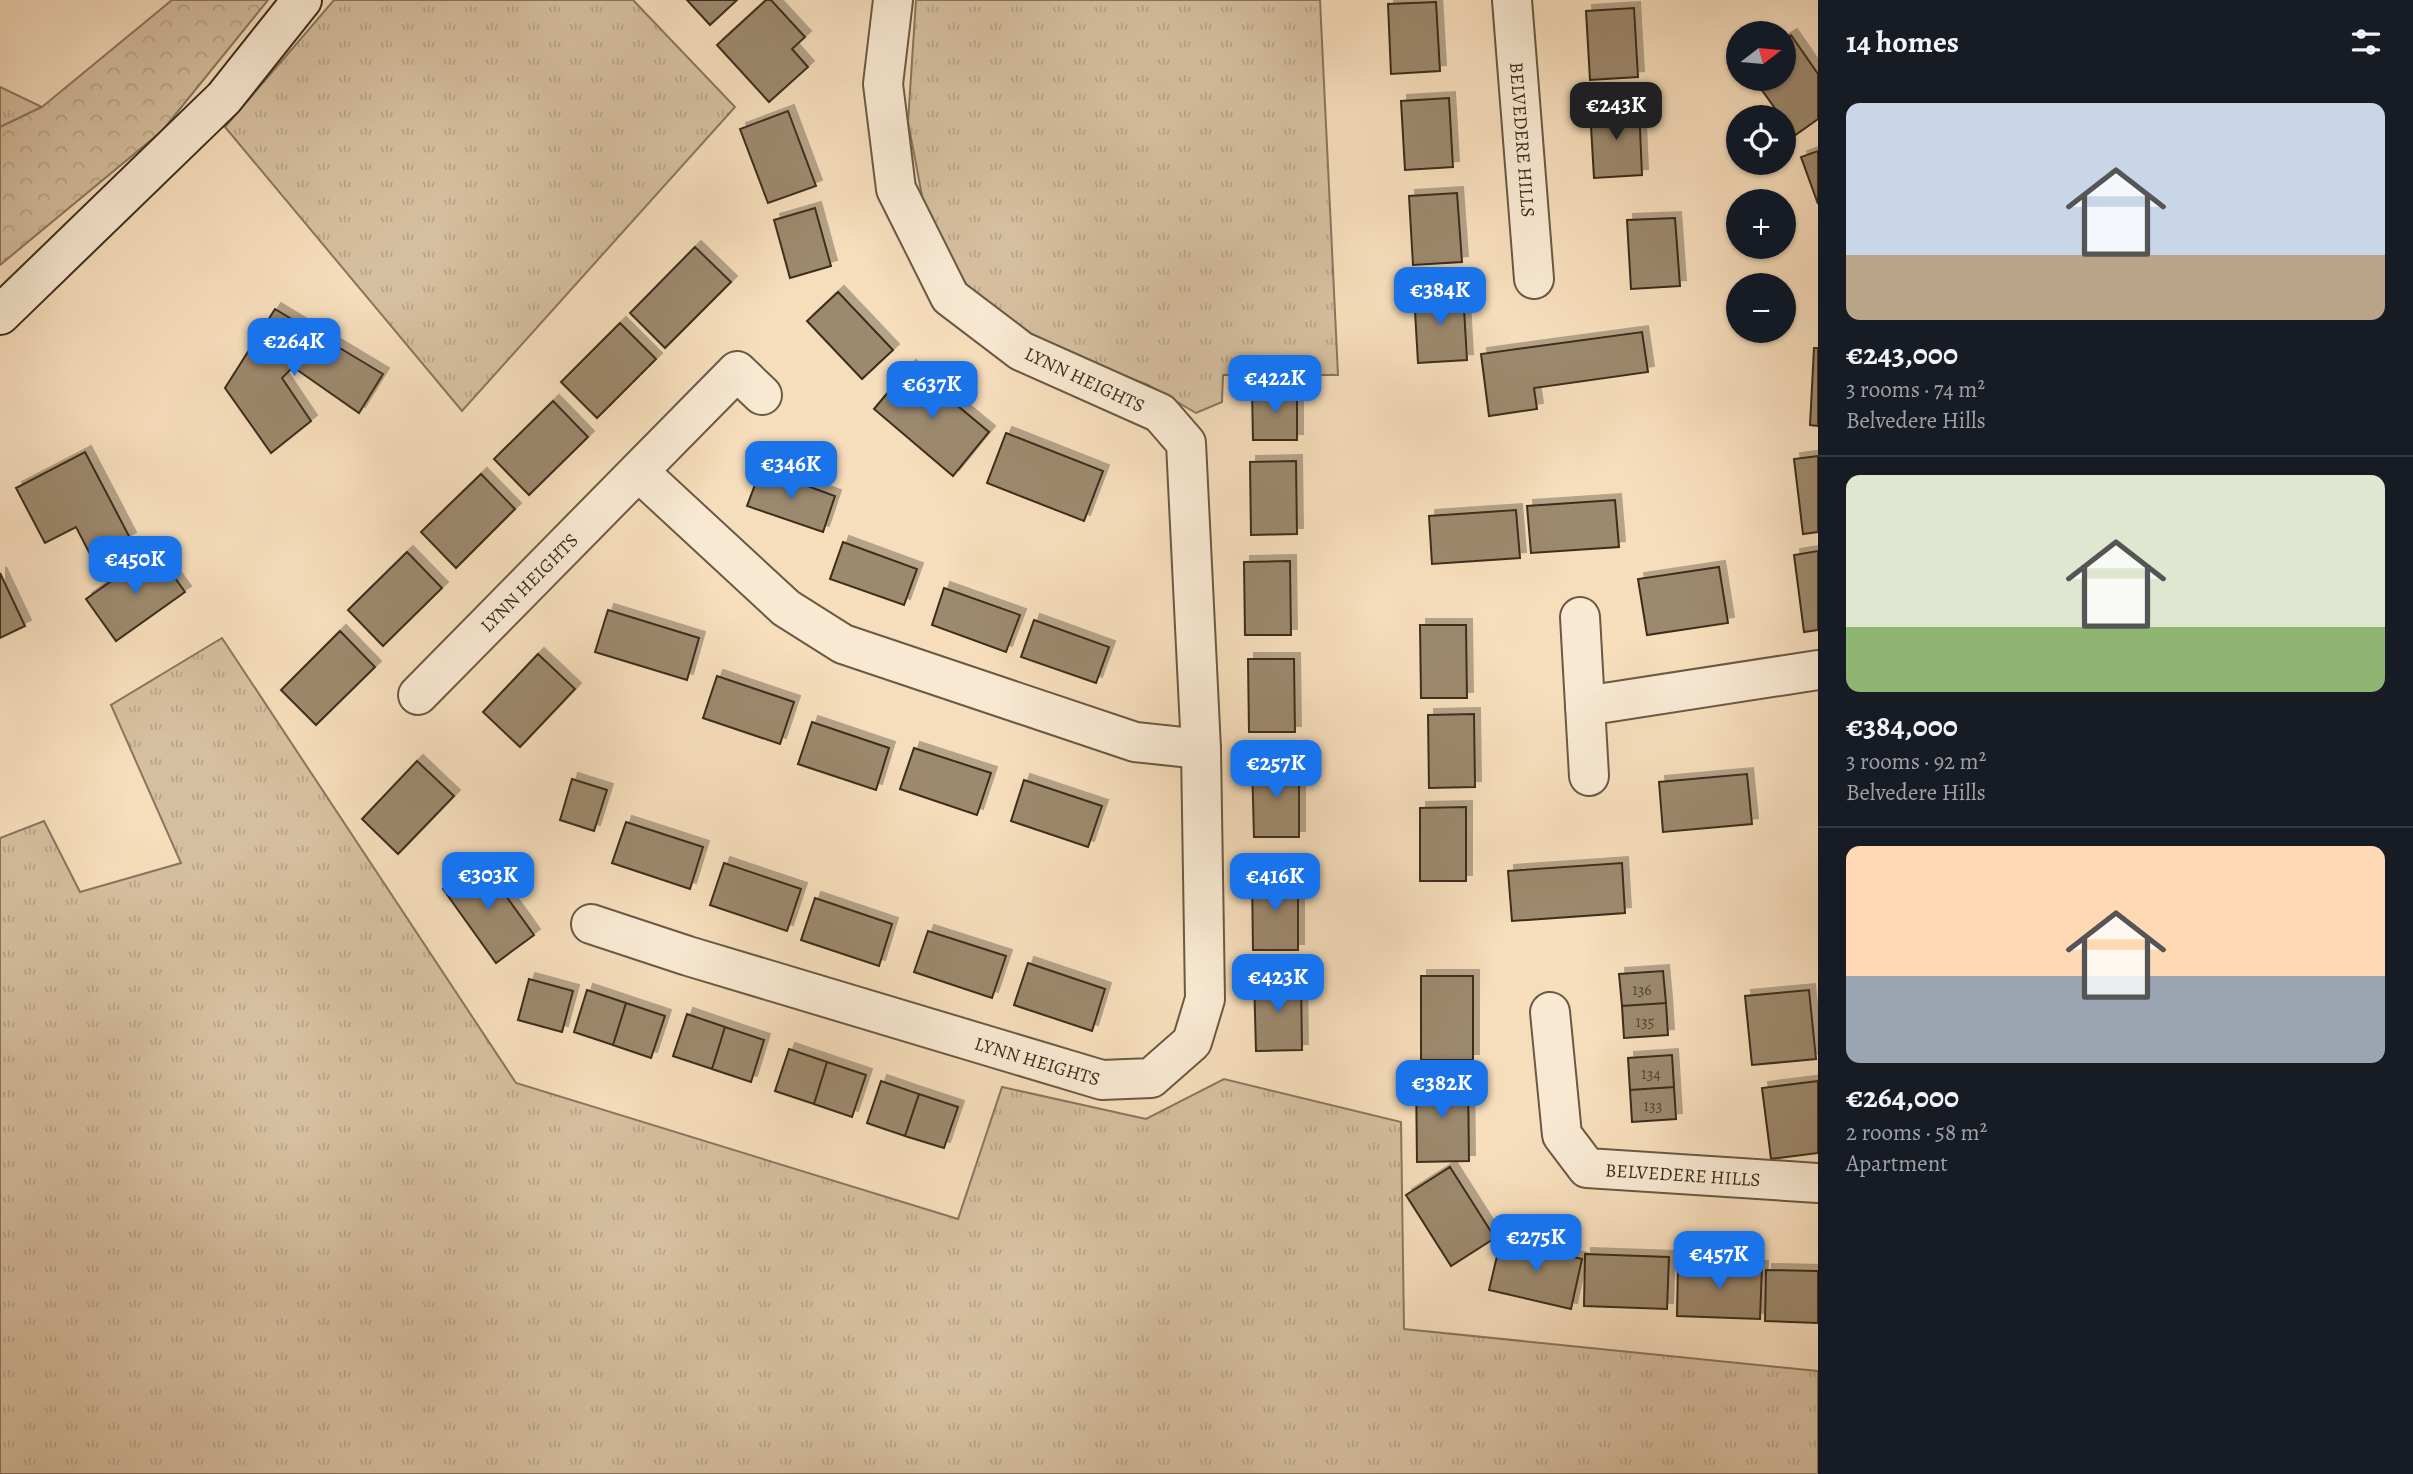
<!DOCTYPE html>
<html lang="en">
<head>
<meta charset="utf-8">
<style>
  body { margin:0; font-family:Alegreya,serif; background:#242831; color:#f1f3f6; height:100vh; display:flex; flex-direction:column; font-size:26px; white-space:nowrap }
  * { box-sizing:border-box; margin:0 }
  p { font-size:23px; color:#9ea1a6 }
  .icon { flex:none; width:38px; height:38px; fill:none; stroke:currentColor; stroke-width:2; stroke-linecap:round; stroke-linejoin:round }
  .map { position:relative; flex:1; overflow:hidden }
  .sheet { display:flex; flex-direction:column; background:#171b24; width:595px }
  .sheet>* { flex:none }
  .needle { width:46px; rotate:74deg }
  .fabs { position:absolute; left:1726px; top:21px; display:grid; gap:14px }
  .fabs a { display:grid; place-items:center; width:70px; height:70px; border-radius:50%; background:#171b24; box-shadow:0 2px 5px #0004; font-size:35px }
  .price { position:absolute; translate:-50% -60px; padding:0 16px; border-radius:14px; background:#1a73e8; color:#fff; font-size:23px; line-height:46px; filter:drop-shadow(0 2px 4px #0008) }
  .price::after { content:''; position:absolute; left:50%; top:42px; width:21px; height:16px; margin-left:-10px; background:inherit; clip-path:polygon(0 0,100% 0,50% 100%) }
  .price.current { background:#222; color:#fff }
  ul { padding:0; list-style:none }
  li { display:grid; align-content:center; gap:14px; height:371px; padding:0 28px }
  li+li { border-top:2px solid #363941 }
  li span { display:grid; place-items:center; height:217px; border-radius:14px; color:#555 }
  li>.icon { margin-inline-start:auto }
  span .icon { width:126px; height:126px; fill:#fffc; stroke-width:1 }
  li b { font-size:30px }
  h2 { display:flex; justify-content:space-between; align-items:center; height:84px; padding:0 28px; font-size:30px }
  main { display:flex; flex:1; min-height:0 }
  .map>svg:first-child { display:block }
</style>
</head>
<body>
<main>
<div class="map">
<svg width="1818" height="1474" viewBox="0 0 1818 1474">
  <defs>
    <pattern id="grass-tufts" width="24" height="20" patternUnits="userSpaceOnUse" patternTransform="scale(1.75)"><rect width="24" height="20" fill="#d6bfa0"/><path d="M3 7l-1-3M5 7V3M7 7l1-3M15 17l-1-3M17 17v-4M19 17l1-3" fill="none" stroke="#b9a489"/></pattern>
    <pattern id="forest-crowns" width="20" height="18" patternUnits="userSpaceOnUse" patternTransform="scale(1.75)"><rect width="20" height="18" fill="#d6bfa0"/><path d="M2 6a3 3 0 1 1 6 0M12 15a3 3 0 1 1 6 0" fill="none" stroke="#b9a489"/></pattern>
    <filter id="shadow"><feDropShadow dx="6" dy="-6" stdDeviation="0" flood-color="#0004"/></filter>
  </defs>
  <rect width="100%" height="100%" fill="#f6ddbb"/>
  <filter id="stains"><feTurbulence type="fractalNoise" baseFrequency=".00286" numOctaves="4"/><feColorMatrix values="0 0 0 0 .2 0 0 0 0 .09 0 0 0 0 .02 0 0 0 .5 -.17"/></filter>
  <radialGradient id="worn" r=".72"><stop offset=".6" stop-color="#630" stop-opacity="0"/><stop offset="1" stop-color="#630" stop-opacity=".3"/></radialGradient>
  <path fill="url(#grass-tufts)" stroke="#89765e" stroke-width="2" d="M 334,0 L 633,0 L 735,107 L 462,411 L 225,127 Z
    M 916,0 L 1320,0 L 1338,375 L 1223,375 L 1222,402 L 1196,413 L 1148,385 L 1052,348 L 972,294 L 926,217 L 908,122 Z
    M 0,87 L 42,107 L 0,127 Z
    M 222,638 L 516,1083 L 958,1219 L 1002,1087 L 1146,1119 L 1224,1079 L 1401,1122 L 1404,1329 L 1818,1371 L 1818,1474 L 0,1474 L 0,838 L 44,821 L 80,892 L 181,863 L 111,705 Z"/>
  <path fill="url(#forest-crowns)" stroke="#89765e" stroke-width="2" d="M 172,0 L 268,0 L 162,131 L 0,265 L 0,127 L 42,107 Z"/>
  <path fill="#9d896e" stroke="#3c2e1b" stroke-width="2" filter="url(#shadow)" d="M 687,0 L 737,0 L 710,25 Z
    M 766,0 L 771,0 L 805,37 L 792,49 L 808,67 L 769,102 L 717,45 Z
    M 1436,2 L 1440,71 L 1391,74 L 1388,4 Z
    M 1634,8 L 1638,77 L 1590,80 L 1586,11 Z
    M 1791,35 L 1818,74 L 1818,119 L 1794,136 L 1783,121 L 1783,117 L 1781,117 L 1754,79 L 1783,79 L 1783,40 Z
    M 1449,98 L 1453,167 L 1405,170 L 1401,101 Z
    M 1639,106 L 1642,175 L 1594,178 L 1590,109 Z
    M 788,111 L 816,186 L 768,203 L 740,129 Z
    M 1818,151 L 1818,204 L 1801,157 Z
    M 1457,193 L 1462,262 L 1413,265 L 1409,196 Z
    M 815,208 L 831,266 L 790,278 L 774,220 Z
    M 1675,218 L 1680,286 L 1631,289 L 1627,220 Z
    M 695,247 L 731,282 L 665,348 L 630,313 Z
    M 1463,291 L 1467,360 L 1418,363 L 1414,294 Z
    M 838,292 L 893,350 L 862,379 L 807,321 Z
    M 275,309 L 383,374 L 359,413 L 293,367 L 282,378 L 311,421 L 271,453 L 225,388 Z
    M 620,323 L 656,359 L 597,418 L 561,382 Z
    M 1642,332 L 1648,372 L 1534,388 L 1537,409 L 1489,416 L 1481,354 Z
    M 1814,348 L 1818,348 L 1818,426 L 1810,425 Z
    M 910,366 L 989,432 L 953,476 L 874,409 Z
    M 1252,390 L 1297,390 L 1297,440 L 1253,440 Z
    M 553,401 L 588,437 L 529,495 L 494,459 Z
    M 1006,433 L 1103,471 L 1084,521 L 987,483 Z
    M 85,452 L 130,538 L 92,558 L 76,527 L 45,543 L 16,488 Z
    M 1818,456 L 1818,532 L 1803,534 L 1794,459 Z
    M 1296,461 L 1297,534 L 1251,535 L 1250,462 Z
    M 761,469 L 835,496 L 823,532 L 747,506 Z
    M 481,474 L 515,509 L 456,568 L 421,532 Z
    M 1615,500 L 1619,547 L 1531,553 L 1527,506 Z
    M 1516,510 L 1520,558 L 1432,564 L 1429,516 Z
    M 843,542 L 917,569 L 904,605 L 830,579 Z
    M 155,550 L 185,592 L 116,641 L 86,599 Z
    M 1818,551 L 1818,630 L 1804,632 L 1794,555 Z
    M 407,552 L 442,588 L 383,646 L 348,610 Z
    M 1290,561 L 1291,635 L 1245,635 L 1244,562 Z
    M 1719,567 L 1728,623 L 1647,635 L 1638,579 Z
    M 0,573 L 25,626 L 0,638 Z
    M 944,588 L 1020,615 L 1006,652 L 932,625 Z
    M 608,610 L 699,638 L 687,680 L 595,652 Z
    M 1034,620 L 1109,647 L 1096,683 L 1021,657 Z
    M 1420,625 L 1466,625 L 1467,698 L 1421,698 Z
    M 340,631 L 375,667 L 316,725 L 281,690 Z
    M 538,654 L 575,689 L 520,747 L 483,712 Z
    M 1248,659 L 1294,659 L 1295,732 L 1249,732 Z
    M 717,676 L 794,702 L 780,744 L 703,718 Z
    M 1474,714 L 1475,787 L 1429,788 L 1428,715 Z
    M 812,722 L 889,748 L 876,790 L 798,764 Z
    M 914,748 L 991,773 L 977,815 L 900,789 Z
    M 417,761 L 454,796 L 398,854 L 362,819 Z
    M 1299,763 L 1299,837 L 1254,837 L 1252,764 Z
    M 1747,774 L 1752,824 L 1663,832 L 1659,782 Z
    M 572,779 L 607,790 L 594,831 L 560,820 Z
    M 1024,780 L 1102,806 L 1088,847 L 1011,821 Z
    M 1466,807 L 1466,881 L 1420,881 L 1420,808 Z
    M 626,822 L 703,847 L 690,889 L 612,863 Z
    M 481,861 L 534,935 L 496,963 L 443,889 Z
    M 724,863 L 801,889 L 787,931 L 710,905 Z
    M 1622,863 L 1625,913 L 1512,921 L 1508,871 Z
    M 1298,876 L 1298,950 L 1253,950 L 1252,877 Z
    M 815,898 L 892,924 L 879,966 L 801,940 Z
    M 928,931 L 1006,956 L 992,998 L 914,972 Z
    M 1028,963 L 1105,989 L 1092,1031 L 1014,1005 Z
    M 1663,971 L 1666,1003 L 1622,1006 L 1619,974 Z
    M 1421,976 L 1473,976 L 1473,1060 L 1421,1060 Z
    M 1254,977 L 1301,977 L 1302,1050 L 1256,1051 Z
    M 529,979 L 573,991 L 562,1032 L 518,1020 Z
    M 587,990 L 626,1003 L 613,1045 L 574,1032 Z
    M 1809,990 L 1816,1059 L 1752,1065 L 1745,996 Z
    M 626,1003 L 665,1016 L 651,1058 L 613,1045 Z
    M 1666,1003 L 1668,1035 L 1624,1038 L 1622,1006 Z
    M 687,1014 L 725,1027 L 712,1069 L 673,1056 Z
    M 725,1027 L 764,1040 L 751,1082 L 712,1069 Z
    M 789,1049 L 827,1062 L 814,1104 L 775,1091 Z
    M 1672,1055 L 1674,1087 L 1630,1090 L 1628,1058 Z
    M 827,1062 L 866,1075 L 852,1117 L 814,1104 Z
    M 1468,1077 L 1469,1161 L 1417,1162 L 1416,1078 Z
    M 881,1081 L 919,1094 L 905,1136 L 867,1123 Z
    M 1818,1081 L 1818,1153 L 1771,1159 L 1762,1088 Z
    M 1674,1087 L 1676,1119 L 1632,1122 L 1630,1090 Z
    M 919,1094 L 958,1107 L 944,1148 L 905,1136 Z
    M 1450,1167 L 1495,1238 L 1451,1266 L 1406,1195 Z
    M 1501,1239 L 1582,1259 L 1571,1309 L 1489,1290 Z
    M 1585,1254 L 1669,1257 L 1667,1309 L 1584,1306 Z
    M 1678,1264 L 1762,1267 L 1760,1319 L 1677,1316 Z
    M 1766,1270 L 1818,1271 L 1818,1323 L 1765,1321 Z"/>
  <g fill="none" stroke-linecap="round" stroke-linejoin="round">
    <g stroke="#6a5a43" stroke-width="42">
      <g id="street">
        <path id="s1" d="M 1512,0 L 1534,279"/>
        <path d="M 639,472 L 786,608 L 843,644 L 1135,742 L 1201,749"/>
        <path d="M 1580,617 L 1589,776"/>
        <path id="s2" d="M 418,695 L 737,371 L 762,395"/>
        <path d="M 1585,706 L 1818,670"/>
        <path id="s3" d="M 591,924 L 688,956 L 1102,1080 L 1151,1078 L 1192,1042 L 1205,999 L 1201,749 L 1186,443 L 1160,413 L 1021,351 L 950,297 L 896,189 L 883,84 L 893,0"/>
        <path id="s4" d="M 1550,1012 L 1562,1135 L 1587,1168 L 1818,1183"/>
      </g>
    </g>
    <g stroke="#3c2e1b" stroke-width="42">
      <path id="secondary" d="M 0,315 L 224,98 L 302,0"/>
    </g>
    <use href="#street" stroke="#f9e9d3" stroke-width="38"/>
    <use href="#secondary" stroke="#f9e9d3" stroke-width="38"/>
  </g>
  <g text-anchor="middle" stroke-width="6" stroke-linejoin="round" paint-order="stroke">
    <g font-size="16" fill="#544530">
      <text x="1642" y="995">136</text>
      <text x="1645" y="1027">135</text>
      <text x="1651" y="1079">134</text>
      <text x="1653" y="1111">133</text>
    </g>
    <g font-size="19" fill="#3c2e1b" stroke="#f9e9d3">
      <text dy="7" stroke="none"><textPath href="#s1" startOffset="140">BELVEDERE HILLS</textPath></text>
      <text transform="translate(1085 379) rotate(25)" y="7">LYNN HEIGHTS</text>
      <text dy="7" stroke="none"><textPath href="#s2" startOffset="158">LYNN HEIGHTS</textPath></text>
      <text dy="7" stroke="none"><textPath href="#s3" startOffset="467">LYNN HEIGHTS</textPath></text>
      <text dy="7" stroke="none"><textPath href="#s4" startOffset="261">BELVEDERE HILLS</textPath></text>
    </g>
  </g>
  <rect width="100%" height="100%" filter="url(#stains)"/>
  <rect width="100%" height="100%" fill="url(#worn)"/>
</svg>
<div class="fabs">
<a><svg class="needle" viewBox="-14 -14 28 28"><path d="M0-13l5 13h-10z" fill="#e53935"/><path d="M0 13l5-13h-10z" fill="#9ea1a6"/></svg></a>
<a><svg class="icon" aria-label="locate" viewBox="0 0 24 24"><circle cx="12" cy="12" r="6"/><path d="M12 2v4M12 18v4M2 12h4M18 12h4"/></svg></a>
<a>+</a>
<a>−</a>
</div>
<b class="price current" style="left:1616px;top:142px">€243K</b>
<b class="price" style="left:1440px;top:327px">€384K</b>
<b class="price" style="left:294px;top:378px">€264K</b>
<b class="price" style="left:1275px;top:415px">€422K</b>
<b class="price" style="left:932px;top:421px">€637K</b>
<b class="price" style="left:791px;top:501px">€346K</b>
<b class="price" style="left:135px;top:596px">€450K</b>
<b class="price" style="left:1276px;top:800px">€257K</b>
<b class="price" style="left:488px;top:912px">€303K</b>
<b class="price" style="left:1275px;top:913px">€416K</b>
<b class="price" style="left:1278px;top:1014px">€423K</b>
<b class="price" style="left:1442px;top:1120px">€382K</b>
<b class="price" style="left:1536px;top:1274px">€275K</b>
<b class="price" style="left:1719px;top:1291px">€457K</b>
</div>
<section class="sheet">
<h2>14 homes<svg class="icon" aria-label="filters" viewBox="0 0 24 24"><path d="M4 7h16M4 17h16"/><circle cx="9" cy="7" r="2"/><circle cx="15" cy="17" r="2"/></svg></h2>
<ul>
<li><span style="background:linear-gradient(#c9d6e8 70%,#b9a48a 0)"><svg class="icon" aria-label="home" viewBox="0 0 24 24"><path d="M3 11l9-7 9 7M6 9v11h12V9"/></svg></span><div><b>€243,000</b><p>3 rooms · 74 m²</p><p>Belvedere Hills</p></div></li>
<li><span style="background:linear-gradient(#dfe7d0 70%,#8fb573 0)"><svg class="icon" aria-label="home" viewBox="0 0 24 24"><path d="M3 11l9-7 9 7M6 9v11h12V9"/></svg></span><div><b>€384,000</b><p>3 rooms · 92 m²</p><p>Belvedere Hills</p></div></li>
<li><span style="background:linear-gradient(#ffd9b3 60%,#9aa5b1 0)"><svg class="icon" aria-label="home" viewBox="0 0 24 24"><path d="M3 11l9-7 9 7M6 9v11h12V9"/></svg></span><div><b>€264,000</b><p>2 rooms · 58 m²</p><p>Apartment</p></div></li>
</ul>
</section>
</main>
</body>
</html>
